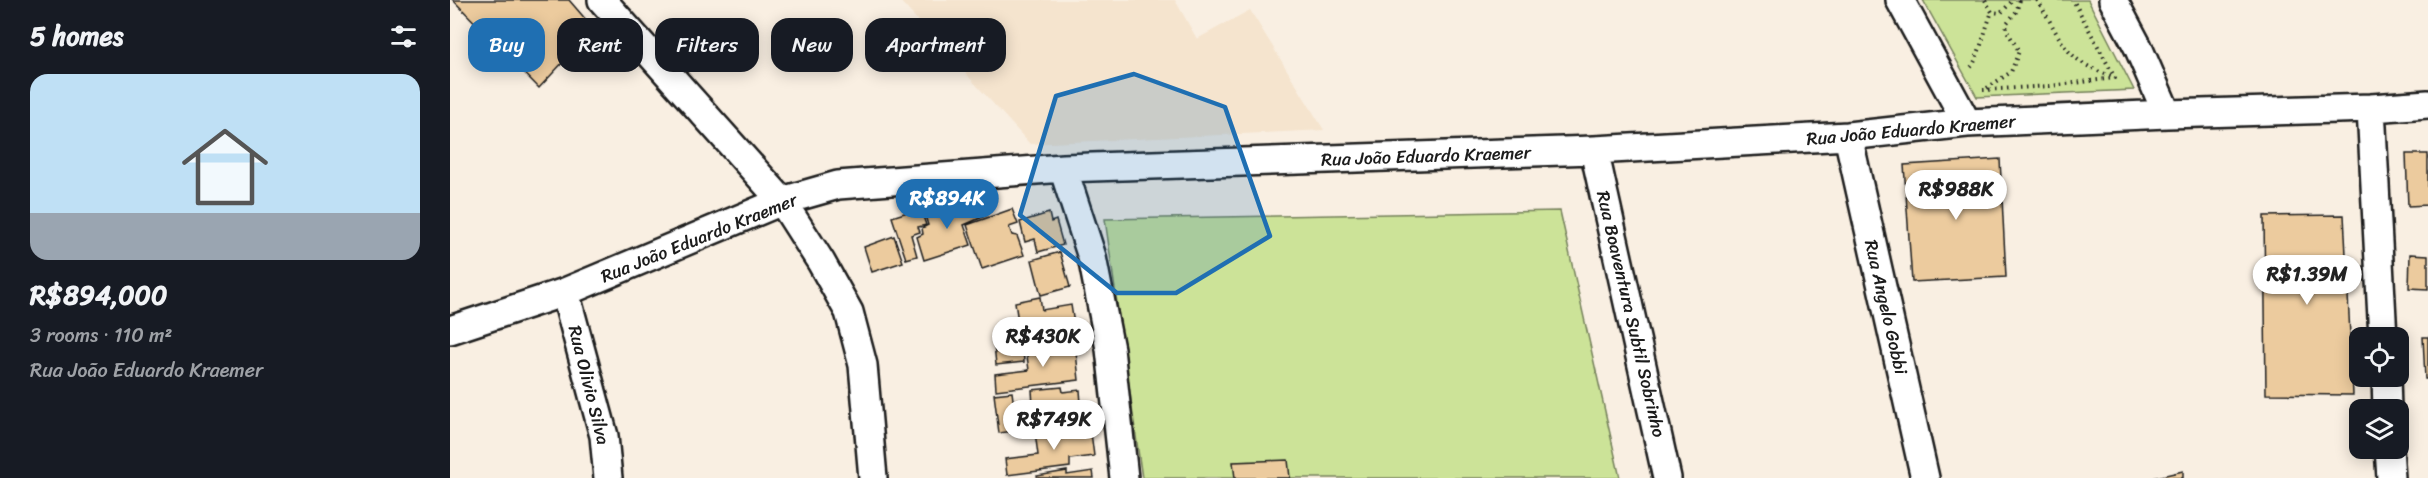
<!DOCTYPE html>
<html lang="en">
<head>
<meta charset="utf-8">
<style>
  body { margin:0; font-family:Sriracha,sans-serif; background:#20242c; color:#f1f3f6; height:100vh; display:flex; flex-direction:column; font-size:22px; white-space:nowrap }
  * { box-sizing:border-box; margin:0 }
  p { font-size:20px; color:#9ea1a6 }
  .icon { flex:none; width:33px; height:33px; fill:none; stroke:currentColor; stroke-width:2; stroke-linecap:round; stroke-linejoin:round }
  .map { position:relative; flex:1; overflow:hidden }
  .side { display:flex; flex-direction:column; background:#171b24; width:450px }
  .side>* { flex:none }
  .hud { position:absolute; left:18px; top:18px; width:570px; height:54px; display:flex; gap:12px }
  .controls { position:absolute; left:1899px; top:327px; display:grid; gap:12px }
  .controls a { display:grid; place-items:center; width:60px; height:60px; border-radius:12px; background:#171b24; box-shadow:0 3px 15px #0003; font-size:30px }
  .price { position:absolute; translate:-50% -51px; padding:0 14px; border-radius:21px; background:#fff; color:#222; font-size:20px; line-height:39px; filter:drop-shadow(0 2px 3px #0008) }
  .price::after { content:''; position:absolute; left:50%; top:36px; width:18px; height:14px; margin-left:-9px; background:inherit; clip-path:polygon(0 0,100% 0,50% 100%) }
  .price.current { background:#1f6fb2; color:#fff }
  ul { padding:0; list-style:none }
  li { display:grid; align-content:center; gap:12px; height:318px; padding:0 30px }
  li+li { border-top:2px solid #363941 }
  li span { display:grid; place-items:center; height:186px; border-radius:18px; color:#555 }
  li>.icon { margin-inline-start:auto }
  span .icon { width:108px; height:108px; fill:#fffc; stroke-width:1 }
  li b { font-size:26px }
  h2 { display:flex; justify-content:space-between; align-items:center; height:72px; padding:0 30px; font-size:26px }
  .pill { padding:0 21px; border-radius:18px; background:#171b24; box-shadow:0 3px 15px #0003; font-size:21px; line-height:54px }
  .pill.current { background:#1f6fb2; color:#fff }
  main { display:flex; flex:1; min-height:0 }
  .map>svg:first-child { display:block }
</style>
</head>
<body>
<main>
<section class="side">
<h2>5 homes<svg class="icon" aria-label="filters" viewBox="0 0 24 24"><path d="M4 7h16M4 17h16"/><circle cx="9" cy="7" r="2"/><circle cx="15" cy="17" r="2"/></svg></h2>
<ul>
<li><span style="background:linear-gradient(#bfe0f5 75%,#9aa5b1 0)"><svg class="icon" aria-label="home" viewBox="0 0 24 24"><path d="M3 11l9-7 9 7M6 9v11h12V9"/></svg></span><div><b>R$894,000</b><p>3 rooms · 110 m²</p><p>Rua João Eduardo Kraemer</p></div></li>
</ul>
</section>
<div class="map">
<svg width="1978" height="478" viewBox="0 0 1978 478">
  <rect width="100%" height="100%" fill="#f9efe2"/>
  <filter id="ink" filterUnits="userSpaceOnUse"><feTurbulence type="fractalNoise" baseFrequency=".0167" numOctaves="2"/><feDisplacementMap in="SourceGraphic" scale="12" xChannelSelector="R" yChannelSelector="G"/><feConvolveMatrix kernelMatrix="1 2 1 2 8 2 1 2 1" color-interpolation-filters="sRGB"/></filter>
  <g filter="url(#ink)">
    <path fill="#f5e4ce" d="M 449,0 L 725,0 L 747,39 L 800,10 L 874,130 L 580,144 Z"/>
    <path fill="#cce398" stroke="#74805a" stroke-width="1.5" d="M 1473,0 L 1638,0 L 1684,90 L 1527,97 Z
      M 1110,211 L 1170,478 L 692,478 L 655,219 Z"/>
    <path fill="#eccb9e" stroke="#1c1c1c" stroke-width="1.5" d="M 3,0 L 119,0 L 144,29 L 89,88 Z
      M 1956,154 L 1978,154 L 1978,205 L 1958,206 Z
      M 1550,159 L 1556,277 L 1462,282 L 1454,165 Z
      M 534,206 L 537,215 L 514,225 L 521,245 L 474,260 L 467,237 L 473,234 L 472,228 L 478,225 L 473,209 Z
      M 470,208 L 476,225 L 468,227 L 470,232 L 461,235 L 467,256 L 456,259 L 442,217 Z
      M 562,209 L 568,224 L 559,227 L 562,235 L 567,236 L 574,255 L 532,269 L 517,225 Z
      M 599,213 L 601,222 L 606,220 L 613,245 L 588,252 L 585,239 L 575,242 L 570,222 Z
      M 1894,215 L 1903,395 L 1816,394 L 1814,216 Z
      M 444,236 L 453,262 L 422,272 L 414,247 Z
      M 610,252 L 620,287 L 591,295 L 582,260 Z
      M 1960,254 L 1978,255 L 1978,289 L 1959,288 Z
      M 590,297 L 592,310 L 621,305 L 624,324 L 570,334 L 565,302 Z
      M 564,331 L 565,349 L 573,349 L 574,362 L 546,365 L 543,333 Z
      M 1973,337 L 1978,337 L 1978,379 L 1975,379 Z
      M 625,343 L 629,380 L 546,390 L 545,374 L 579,370 L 576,349 Z
      M 612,387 L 613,392 L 630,390 L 632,417 L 584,421 L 582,390 Z
      M 562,392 L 566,422 L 579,420 L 580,429 L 549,433 L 544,394 Z
      M 640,425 L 644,456 L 620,459 L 620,467 L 557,475 L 555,459 L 588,455 L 585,432 L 612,429 L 612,434 L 620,433 L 619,428 Z
      M 838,460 L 840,478 L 785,478 L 783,462 Z
      M 617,471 L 617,475 L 643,471 L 644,478 L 588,478 L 587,476 Z
      M 1733,471 L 1733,478 L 1703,478 Z"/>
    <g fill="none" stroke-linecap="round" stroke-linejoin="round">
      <g stroke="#1c1c1c" stroke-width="32">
        <path id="minor" d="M 152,0 L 332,201 L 371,262 L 399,312 L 413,365 L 423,478
          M 1450,0 L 1517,123
          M 1663,0 L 1688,47 L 1717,114
          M 1921,108 L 1933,338
          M 1398,136 L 1475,478
          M 1144,150 L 1217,478
          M 613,168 L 642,257 L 660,349 L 674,478
          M 115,292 L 154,436 L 158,478
          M 0,330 L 115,292 L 332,201 L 388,185 L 613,168 L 1144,150 L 1398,136 L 1517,123 L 1717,114 L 1921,108 L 1978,104
          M 1936,376 L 1937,410
          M 1939,448 L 1941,478"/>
      </g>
      <path stroke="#1c1c1c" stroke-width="4" stroke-dasharray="1.5 4.5" stroke-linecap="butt" d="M 1535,0 L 1542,12 L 1551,13 L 1563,0
        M 1587,0 C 1615,43 1610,58 1663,77
        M 1521,67 C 1528,60 1536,26 1542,12
        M 1537,88 L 1561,72 L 1569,51 L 1557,31 L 1556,24 L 1566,12 L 1570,0
        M 1533,90 L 1600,86 L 1665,78 L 1623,0"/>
      <use href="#minor" stroke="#fff" stroke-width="27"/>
    </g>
  </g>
  <path fill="#1f6fb2" fill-opacity="0.2" stroke="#1f6fb2" stroke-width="4.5" stroke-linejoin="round" d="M 684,74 L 775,107 L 820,236 L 726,293 L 667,293 L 570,215 L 606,96 Z"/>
  <g text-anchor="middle" stroke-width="4.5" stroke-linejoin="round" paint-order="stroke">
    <g font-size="18" fill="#1c1c1c" stroke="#fff">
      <text transform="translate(1461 130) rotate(-5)" y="6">Rua João Eduardo Kraemer</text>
      <text transform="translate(976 156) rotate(-2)" y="6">Rua João Eduardo Kraemer</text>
      <text transform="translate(249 238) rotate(-22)" y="6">Rua João Eduardo Kraemer</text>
      <text transform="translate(1436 307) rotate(77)" y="6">Rua Angelo Gobbi</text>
      <text transform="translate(1181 314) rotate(77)" y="6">Rua Boaventura Subtil Sobrinho</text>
      <text transform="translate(139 385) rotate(76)" y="6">Rua Olivio Silva</text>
    </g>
  </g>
</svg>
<div class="controls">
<a><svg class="icon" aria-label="locate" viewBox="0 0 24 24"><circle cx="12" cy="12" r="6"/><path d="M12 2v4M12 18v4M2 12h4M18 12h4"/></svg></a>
<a><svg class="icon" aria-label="layers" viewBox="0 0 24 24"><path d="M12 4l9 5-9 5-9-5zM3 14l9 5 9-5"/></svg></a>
</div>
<b class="price" style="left:1506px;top:221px">R$988K</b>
<b class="price current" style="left:497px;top:230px">R$894K</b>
<b class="price" style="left:1857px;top:306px">R$1.39M</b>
<b class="price" style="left:593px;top:368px">R$430K</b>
<b class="price" style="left:604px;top:451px">R$749K</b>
<div class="hud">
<a class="pill current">Buy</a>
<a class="pill">Rent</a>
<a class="pill">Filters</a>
<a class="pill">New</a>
<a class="pill">Apartment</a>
</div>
</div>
</main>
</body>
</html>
